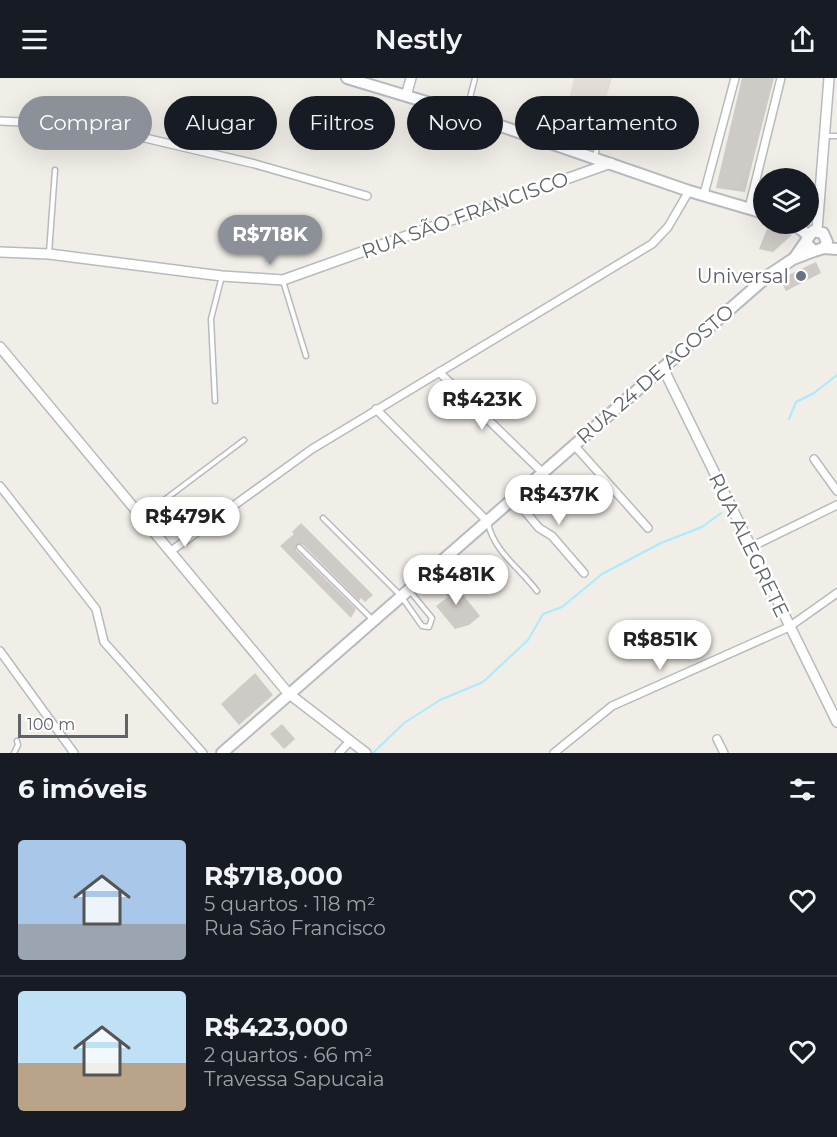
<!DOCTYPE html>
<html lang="pt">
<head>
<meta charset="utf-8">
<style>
  body { margin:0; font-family:Montserrat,sans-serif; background:#20242c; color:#f1f3f6; height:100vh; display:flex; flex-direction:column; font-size:22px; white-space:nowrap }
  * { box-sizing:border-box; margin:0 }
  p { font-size:20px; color:#9ea1a6 }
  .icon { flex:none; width:33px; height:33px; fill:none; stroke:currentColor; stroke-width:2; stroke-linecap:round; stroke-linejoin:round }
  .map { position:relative; height:675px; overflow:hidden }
  .details { display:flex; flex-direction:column; background:#171b24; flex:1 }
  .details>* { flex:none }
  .banner { position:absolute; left:18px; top:18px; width:801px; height:54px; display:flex; gap:12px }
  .buttons { position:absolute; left:753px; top:90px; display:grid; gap:12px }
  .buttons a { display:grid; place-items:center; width:66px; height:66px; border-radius:50%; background:#171b24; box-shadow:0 6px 24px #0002; font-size:30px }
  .scale { position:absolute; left:18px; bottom:15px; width:110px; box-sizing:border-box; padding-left:6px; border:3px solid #5e6468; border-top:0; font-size:16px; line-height:21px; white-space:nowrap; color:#5e6468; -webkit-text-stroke:4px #fff; paint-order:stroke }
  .price { position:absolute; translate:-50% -51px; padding:0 14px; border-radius:21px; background:#fff; color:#222; font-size:20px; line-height:39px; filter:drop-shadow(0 2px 3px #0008) }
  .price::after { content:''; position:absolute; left:50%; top:36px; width:18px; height:14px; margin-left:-9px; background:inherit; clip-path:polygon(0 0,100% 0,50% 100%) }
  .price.selected { background:#8c9099; color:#fff }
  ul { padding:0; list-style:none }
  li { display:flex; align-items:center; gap:18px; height:150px; padding:0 18px }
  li+li { border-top:2px solid #363941 }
  li span { display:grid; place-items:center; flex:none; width:168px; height:120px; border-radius:6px; color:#555 }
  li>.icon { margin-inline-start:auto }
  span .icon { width:72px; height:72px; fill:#fffc; stroke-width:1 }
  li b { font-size:26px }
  h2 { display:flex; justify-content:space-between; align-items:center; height:72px; padding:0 18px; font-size:26px }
  .chip { padding:0 21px; border-radius:27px; background:#171b24; box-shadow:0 6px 24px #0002; font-size:21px; line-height:54px }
  .chip.selected { background:#8c9099; color:#fff }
  header { display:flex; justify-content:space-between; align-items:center; height:78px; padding:0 18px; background:#171b24; font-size:27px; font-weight:600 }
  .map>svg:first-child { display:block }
</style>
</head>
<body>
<header><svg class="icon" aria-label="menu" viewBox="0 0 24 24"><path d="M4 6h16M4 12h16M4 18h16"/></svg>Nestly<svg class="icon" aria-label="share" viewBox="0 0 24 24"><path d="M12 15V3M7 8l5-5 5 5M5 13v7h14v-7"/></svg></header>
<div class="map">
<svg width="837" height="675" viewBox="0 0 837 675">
  <rect width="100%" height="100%" fill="#f1ede7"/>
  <path fill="#e3ded8" d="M 574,0 L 612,0 L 600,41 L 582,38 L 579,49 L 561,56 Z"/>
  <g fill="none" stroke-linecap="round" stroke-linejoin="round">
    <path stroke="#a9ebff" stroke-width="2" d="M 789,341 L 796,324 L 814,315 L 837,297
      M 373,675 L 404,645 L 440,622 L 483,604 L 528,562 L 543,536 L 562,529 L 602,496 L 661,465 L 702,449 L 721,435"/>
  </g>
  <path fill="#cecac6" d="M 742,0 L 774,0 L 745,114 L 716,110 Z
    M 767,151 L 792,157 L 773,174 L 759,171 Z
    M 816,184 L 821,195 L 786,213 L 780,201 Z
    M 301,445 L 373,517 L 365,524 L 361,520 L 359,523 L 302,466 L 296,467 L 296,472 L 356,531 L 351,540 L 280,468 L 294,456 L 292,454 Z
    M 448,498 L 480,538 L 469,547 L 455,551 L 436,528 L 448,519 L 438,506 Z
    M 255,595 L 273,617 L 239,647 L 221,626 Z
    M 282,646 L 295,661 L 284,671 L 270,656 Z"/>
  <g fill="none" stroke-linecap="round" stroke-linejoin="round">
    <g stroke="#b7bbbe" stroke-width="7">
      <path id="service" d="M 466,35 L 475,0
        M 826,58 L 837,58
        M 595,78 L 608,27
        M 49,175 L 55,92
        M 283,203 L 306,278
        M 215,323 L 211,241 L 222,198
        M 143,438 L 244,362
        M 323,440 L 401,518 L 422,548 L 429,549 L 432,540 L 409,512
        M 488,445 C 494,474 520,490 537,513
        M 299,469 L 373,542
        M 14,675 L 18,667 L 17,663"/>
    </g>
    <g stroke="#b7bbbe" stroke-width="10">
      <path id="minor" d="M 0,43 L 90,47 L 255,86 L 367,118
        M 704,116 L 735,0
        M 749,130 L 781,0
        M 439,294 L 542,394
        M 376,331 L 488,444
        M 574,367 L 648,450
        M 814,381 L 837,413
        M 0,408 L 96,531 L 104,564 L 203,675
        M 514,420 L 539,450 L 552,458 L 584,495
        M 751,469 L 837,427
        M 171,473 L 312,371 L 652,166 L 668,149 L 689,113
        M 0,573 L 74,675
        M 717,661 L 724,675
        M 339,675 L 350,663
        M 554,675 L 612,628 L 789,549 L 837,515"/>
    </g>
    <g stroke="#b7bbbe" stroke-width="12">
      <path id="tertiary" d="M 406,18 L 411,0
        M 817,152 L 829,0
        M 0,174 L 49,176 L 222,198 L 283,202 L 611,85
        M 0,269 L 288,615 L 366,675
        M 663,290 L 837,644"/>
    </g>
    <g stroke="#b5bbbf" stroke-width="14">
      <path id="secondary" d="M 347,0 L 466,36 L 689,113 L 764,135
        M 794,146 L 808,157
        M 824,170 L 837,171
        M 795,179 L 813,153 L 823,155 L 827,164 L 824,170 L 814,173 L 807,166 L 807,160
        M 222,675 L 769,197 L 793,181 L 814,173"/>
    </g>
    <use href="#service" stroke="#fff" stroke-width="4"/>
    <use href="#minor" stroke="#fff" stroke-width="7"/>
    <use href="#tertiary" stroke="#fff" stroke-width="9"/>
    <use href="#secondary" stroke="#fff" stroke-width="10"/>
  </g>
  <circle fill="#6b7280" stroke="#fff" stroke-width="2" cx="801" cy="198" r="6"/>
  <g text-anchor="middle" stroke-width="5" stroke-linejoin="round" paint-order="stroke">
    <g font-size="20" fill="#5e6468" stroke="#fff">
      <text transform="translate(465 137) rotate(-20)" y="7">RUA SÃO FRANCISCO</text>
      <text transform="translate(655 296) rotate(-41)" y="7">RUA 24 DE AGOSTO</text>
      <text transform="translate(749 467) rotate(64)" y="7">RUA ALEGRETE</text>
    </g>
    <g font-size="20" fill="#5b616d" stroke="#fff" text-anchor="end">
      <text x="789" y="205">Universal</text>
    </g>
  </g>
</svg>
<div class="buttons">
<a><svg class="icon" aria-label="layers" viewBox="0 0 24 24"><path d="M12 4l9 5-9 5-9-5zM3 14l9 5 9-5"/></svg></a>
</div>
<div class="scale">100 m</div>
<b class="price selected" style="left:270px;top:188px">R$718K</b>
<b class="price" style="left:482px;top:353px">R$423K</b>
<b class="price" style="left:559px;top:448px">R$437K</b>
<b class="price" style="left:185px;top:470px">R$479K</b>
<b class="price" style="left:456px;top:528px">R$481K</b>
<b class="price" style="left:660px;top:593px">R$851K</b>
<div class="banner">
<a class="chip selected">Comprar</a>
<a class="chip">Alugar</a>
<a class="chip">Filtros</a>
<a class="chip">Novo</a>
<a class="chip">Apartamento</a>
</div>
</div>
<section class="details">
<h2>6 imóveis<svg class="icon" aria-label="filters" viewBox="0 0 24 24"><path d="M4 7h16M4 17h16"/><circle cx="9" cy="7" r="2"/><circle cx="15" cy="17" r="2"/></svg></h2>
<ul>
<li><span style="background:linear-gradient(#a9c7e8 70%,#9aa5b1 0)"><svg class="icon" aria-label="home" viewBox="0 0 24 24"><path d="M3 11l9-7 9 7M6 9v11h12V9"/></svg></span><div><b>R$718,000</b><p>5 quartos · 118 m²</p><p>Rua São Francisco</p></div><svg class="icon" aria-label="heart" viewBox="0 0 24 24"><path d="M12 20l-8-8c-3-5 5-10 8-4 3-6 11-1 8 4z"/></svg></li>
<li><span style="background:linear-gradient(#bfe0f5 60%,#b9a48a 0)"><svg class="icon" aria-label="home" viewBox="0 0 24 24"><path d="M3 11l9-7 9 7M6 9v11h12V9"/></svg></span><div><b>R$423,000</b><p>2 quartos · 66 m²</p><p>Travessa Sapucaia</p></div><svg class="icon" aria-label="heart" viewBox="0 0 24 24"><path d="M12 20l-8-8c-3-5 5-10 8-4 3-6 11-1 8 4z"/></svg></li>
</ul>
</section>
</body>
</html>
